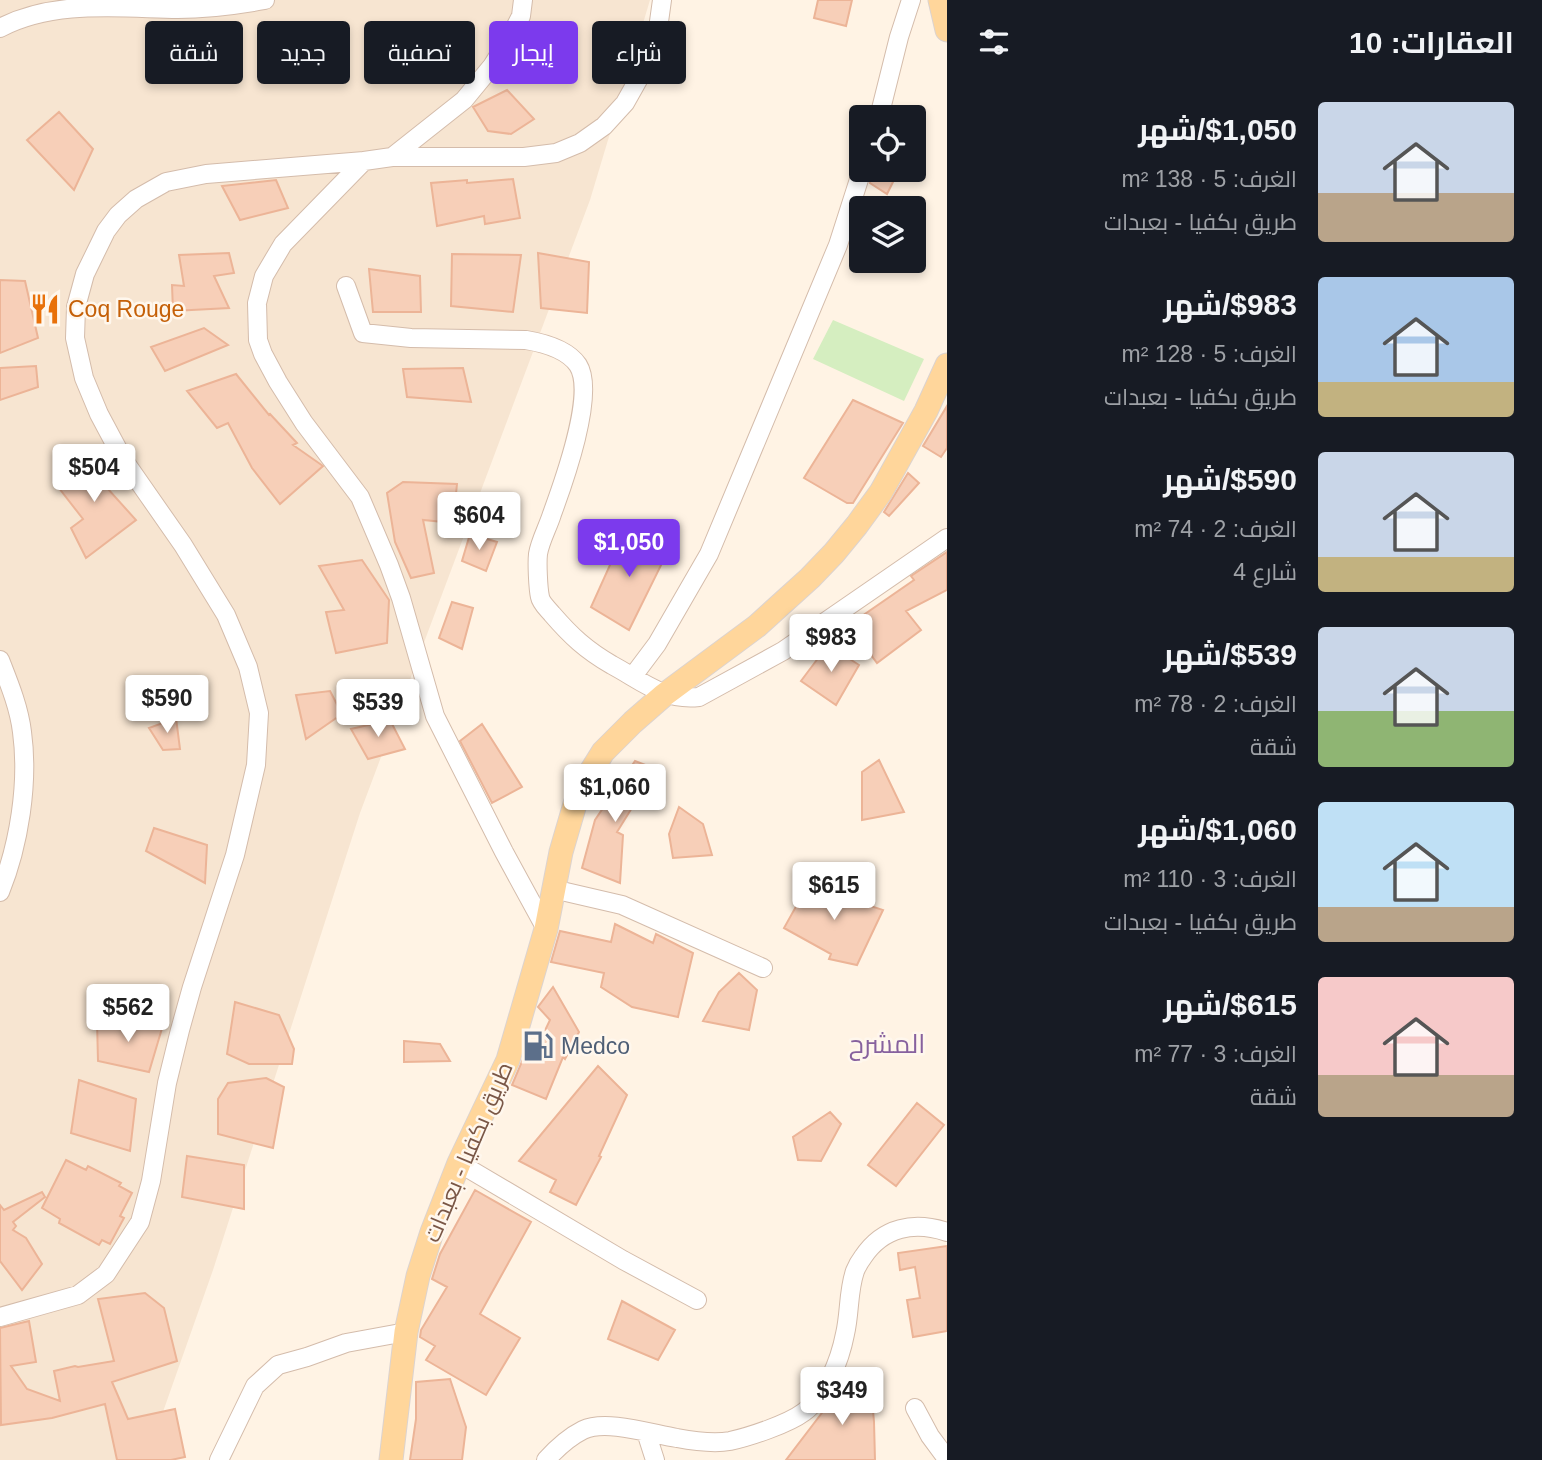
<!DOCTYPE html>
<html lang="ar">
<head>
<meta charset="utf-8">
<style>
  body { margin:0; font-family:Arial,Cairo,sans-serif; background:#242831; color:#f1f3f6; direction:rtl; height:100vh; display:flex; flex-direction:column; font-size:26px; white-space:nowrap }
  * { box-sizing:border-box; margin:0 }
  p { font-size:23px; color:#9ea1a6 }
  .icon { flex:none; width:38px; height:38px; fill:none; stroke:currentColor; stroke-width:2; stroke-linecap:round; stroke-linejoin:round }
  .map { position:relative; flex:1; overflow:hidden; direction:ltr }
  .panel { display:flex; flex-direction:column; background:#171b24; width:595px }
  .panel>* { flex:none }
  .banner { position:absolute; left:21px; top:21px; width:665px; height:63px; direction:rtl; display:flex; gap:14px }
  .fabs { position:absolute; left:849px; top:105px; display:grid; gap:14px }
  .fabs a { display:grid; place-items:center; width:77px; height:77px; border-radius:7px; background:#171b24; box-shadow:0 4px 10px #0003; font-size:35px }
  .price { position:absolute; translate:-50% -60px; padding:0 16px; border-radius:7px; background:#fff; color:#222; font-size:23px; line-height:46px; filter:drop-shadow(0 2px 4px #0008) }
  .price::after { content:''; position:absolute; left:50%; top:42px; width:21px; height:16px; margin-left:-10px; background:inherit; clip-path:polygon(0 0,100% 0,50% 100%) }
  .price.on { background:#7c3aed; color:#fff }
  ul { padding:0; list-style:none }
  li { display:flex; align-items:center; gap:21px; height:175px; padding:0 28px }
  li span { display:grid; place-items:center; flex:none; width:196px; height:140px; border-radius:7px; color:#555 }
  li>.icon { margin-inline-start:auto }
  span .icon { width:84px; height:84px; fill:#fffc; stroke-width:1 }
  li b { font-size:30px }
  h2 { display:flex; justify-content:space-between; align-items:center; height:84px; padding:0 28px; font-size:30px }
  .tag { padding:0 24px; border-radius:7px; background:#171b24; box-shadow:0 4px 10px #0003; font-size:24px; line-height:63px }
  .tag.on { background:#7c3aed; color:#fff }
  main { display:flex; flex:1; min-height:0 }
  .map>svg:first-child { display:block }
</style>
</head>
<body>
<main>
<section class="panel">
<h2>العقارات: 10<svg class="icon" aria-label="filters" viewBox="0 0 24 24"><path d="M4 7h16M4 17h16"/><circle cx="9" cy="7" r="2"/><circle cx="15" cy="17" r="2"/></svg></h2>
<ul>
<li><span style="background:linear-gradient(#c9d6e8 65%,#b9a48a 0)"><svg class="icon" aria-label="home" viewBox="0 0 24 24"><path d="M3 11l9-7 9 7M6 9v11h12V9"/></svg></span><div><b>$1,050/شهر</b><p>الغرف: 5 · 138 m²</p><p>طريق بكفيا - بعبدات</p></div></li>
<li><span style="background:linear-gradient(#a9c7e8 75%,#c2b280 0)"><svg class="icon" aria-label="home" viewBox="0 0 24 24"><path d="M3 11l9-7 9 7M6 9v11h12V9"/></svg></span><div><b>$983/شهر</b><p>الغرف: 5 · 128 m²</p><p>طريق بكفيا - بعبدات</p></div></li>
<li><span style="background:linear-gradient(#c9d6e8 75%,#c2b280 0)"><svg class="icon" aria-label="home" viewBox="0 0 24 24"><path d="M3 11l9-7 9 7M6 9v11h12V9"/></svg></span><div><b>$590/شهر</b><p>الغرف: 2 · 74 m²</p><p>شارع 4</p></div></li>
<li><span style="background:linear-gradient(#c9d6e8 60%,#8fb573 0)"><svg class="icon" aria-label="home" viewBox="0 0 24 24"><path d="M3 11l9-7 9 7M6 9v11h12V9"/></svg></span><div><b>$539/شهر</b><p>الغرف: 2 · 78 m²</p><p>شقة</p></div></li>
<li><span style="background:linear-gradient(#bfe0f5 75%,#b9a48a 0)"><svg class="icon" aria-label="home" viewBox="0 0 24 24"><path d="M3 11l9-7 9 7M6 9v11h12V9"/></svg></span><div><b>$1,060/شهر</b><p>الغرف: 3 · 110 m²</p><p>طريق بكفيا - بعبدات</p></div></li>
<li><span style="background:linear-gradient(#f6c9c9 70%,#b9a48a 0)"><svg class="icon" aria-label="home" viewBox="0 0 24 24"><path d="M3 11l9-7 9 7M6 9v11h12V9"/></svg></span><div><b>$615/شهر</b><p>الغرف: 3 · 77 m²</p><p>شقة</p></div></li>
</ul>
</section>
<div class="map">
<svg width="947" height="1460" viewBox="0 0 947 1460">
  <rect width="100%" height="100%" fill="#fff3e4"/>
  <path fill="#f7e5d1" d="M 0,0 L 650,0 L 590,200 L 360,813 L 213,1270 L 146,1460 L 0,1460 Z"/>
  <path fill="#d5eec0" d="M 833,320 L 924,359 L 904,401 L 813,359 Z"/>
  <path fill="#f7cfb8" stroke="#ecb497" stroke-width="2" d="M 818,0 L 852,0 L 846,26 L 814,18 Z
    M 507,90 L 534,119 L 511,134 L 488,131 L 473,107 Z
    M 59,112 L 93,149 L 74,190 L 27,140 Z
    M 873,170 L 899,170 L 887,194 L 870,183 Z
    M 513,179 L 520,218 L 485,224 L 484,216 L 437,226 L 431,183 L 467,180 L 467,183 Z
    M 276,180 L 288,208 L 240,220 L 222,186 Z
    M 229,253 L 234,273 L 214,276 L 229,308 L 173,311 L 172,285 L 184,286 L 179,255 Z
    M 538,253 L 589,262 L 587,313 L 541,308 Z
    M 452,254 L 521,255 L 513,312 L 451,306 Z
    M 369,269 L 420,276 L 421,312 L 373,312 Z
    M 0,280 L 25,281 L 38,338 L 0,353 Z
    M 204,328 L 228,345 L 165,371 L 151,347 Z
    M 36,366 L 38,387 L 0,400 L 0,368 Z
    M 463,368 L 471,402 L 407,397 L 403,369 Z
    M 236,374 L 269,415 L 270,414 L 297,443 L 293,445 L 323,466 L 280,504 L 252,468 L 228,423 L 217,428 L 187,391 Z
    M 853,400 L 903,423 L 853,503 L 847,503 L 804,478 Z
    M 947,406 L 947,448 L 941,457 L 923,446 Z
    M 96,452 L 118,480 L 107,488 L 136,520 L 86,558 L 71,528 L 83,519 L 55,483 Z
    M 908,473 L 919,483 L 889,516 L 884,512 Z
    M 403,482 L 457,484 L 453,523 L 423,520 L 434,573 L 411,578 L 395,542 L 387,493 Z
    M 470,534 L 497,542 L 486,571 L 462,561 Z
    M 624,534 L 670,547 L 629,630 L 591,607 Z
    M 947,552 L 947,590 L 906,611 L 921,630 L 877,663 L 849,625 L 914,580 L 911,576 Z
    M 362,560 L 389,600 L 387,643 L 336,653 L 326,612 L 344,610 L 319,566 Z
    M 452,602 L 473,608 L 462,649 L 439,638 Z
    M 828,645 L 859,665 L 836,705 L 801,681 Z
    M 330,691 L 342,714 L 306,739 L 296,695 Z
    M 176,718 L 180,749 L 163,750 L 149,728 Z
    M 390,720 L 405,749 L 368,759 L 351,729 Z
    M 482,724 L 522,787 L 492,803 L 460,741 Z
    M 879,760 L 904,812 L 862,820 L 862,772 Z
    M 635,761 L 656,769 L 617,832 L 623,835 L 620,883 L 582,868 L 595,820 Z
    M 679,807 L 703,824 L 712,855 L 673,858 L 669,834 Z
    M 154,828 L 207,845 L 205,883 L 146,851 Z
    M 813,876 L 840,891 L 837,895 L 883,910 L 857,965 L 829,959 L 831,954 L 784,928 Z
    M 615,924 L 653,943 L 656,934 L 693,953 L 678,1017 L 632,1007 L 601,987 L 604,973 L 551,962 L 560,931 L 611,942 Z
    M 739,973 L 757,990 L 749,1030 L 703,1021 L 719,992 Z
    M 553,987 L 579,1032 L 565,1059 L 563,1057 L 546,1099 L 512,1085 L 523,1059 L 530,1062 L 550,1020 L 538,1007 Z
    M 235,1002 L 279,1015 L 294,1049 L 292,1064 L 249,1064 L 227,1054 Z
    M 97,1021 L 163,1025 L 149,1072 L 98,1061 Z
    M 404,1041 L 440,1044 L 450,1061 L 404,1062 Z
    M 598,1066 L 627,1095 L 599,1156 L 601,1157 L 576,1205 L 550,1192 L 556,1180 L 519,1161 Z
    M 266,1078 L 284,1087 L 273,1148 L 218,1134 L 218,1099 L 228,1083 Z
    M 79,1080 L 136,1099 L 130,1151 L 71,1133 Z
    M 917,1103 L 944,1125 L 896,1186 L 868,1165 Z
    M 830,1112 L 841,1124 L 821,1161 L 798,1160 L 793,1137 Z
    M 187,1156 L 244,1165 L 244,1209 L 182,1197 Z
    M 66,1160 L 86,1170 L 88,1166 L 121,1183 L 119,1186 L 132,1193 L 120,1216 L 124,1218 L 110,1244 L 102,1240 L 99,1245 L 59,1223 L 60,1219 L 42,1208 Z
    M 475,1190 L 531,1222 L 480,1314 L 520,1338 L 486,1395 L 426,1360 L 435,1346 L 420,1337 L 421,1330 L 447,1287 L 432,1279 L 440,1254 Z
    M 42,1192 L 45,1197 L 13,1222 L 16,1226 L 13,1230 L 26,1238 L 42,1264 L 22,1290 L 0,1261 L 0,1205 L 4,1210 Z
    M 947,1246 L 947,1331 L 913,1337 L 907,1300 L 920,1298 L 915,1267 L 900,1270 L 898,1253 Z
    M 145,1293 L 164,1308 L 177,1361 L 112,1382 L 128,1419 L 175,1409 L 185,1457 L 171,1460 L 117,1460 L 105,1404 L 52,1418 L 1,1425 L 0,1328 L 29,1321 L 36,1362 L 11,1366 L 27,1389 L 60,1401 L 54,1371 L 75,1366 L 78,1367 L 114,1361 L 98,1299 Z
    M 622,1301 L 675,1330 L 658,1360 L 608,1339 Z
    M 870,1375 L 874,1422 L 875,1460 L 786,1460 L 844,1384 Z
    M 450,1379 L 466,1427 L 462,1460 L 410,1460 L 416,1419 L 416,1382 Z"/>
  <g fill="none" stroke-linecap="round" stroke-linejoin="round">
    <g stroke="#d4bcab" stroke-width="20">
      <path id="minor" d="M 0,28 C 53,0 117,8 178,9 C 207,9 237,5 265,0
        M 879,117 L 899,37 L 911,0
        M 392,157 L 464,100 L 492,66 L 509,39 L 521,16 L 523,0
        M 346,286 L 363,333 L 411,338 L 526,340 C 544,343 567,349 578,365 C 596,393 563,484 552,514 C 548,527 540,541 538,554 C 537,563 538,588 540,597 C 541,603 548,609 552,614 C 571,636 586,650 612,665 C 642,681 663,701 699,697 L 783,651 L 947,538
        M 0,660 C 9,683 19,707 22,732 C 29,783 19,845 0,892
        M 633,676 L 657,644 L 709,554 L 838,245 L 862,170
        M 553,889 L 622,905 L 763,968
        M 546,929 L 504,852 L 435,716 L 401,598 L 389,565 L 360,497 L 304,423 L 278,382 L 263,354 L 258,340 L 257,303 L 264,276 L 283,244 L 364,161 L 392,157 L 524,157 L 556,153 L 580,143 L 604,126 L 625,103 L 643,71 L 657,36 L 662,0
        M 459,1163 L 623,1260 L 697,1300
        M 0,1317 L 78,1295 L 106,1274 L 140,1222 L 151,1181 L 167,1083 L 180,1030 L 192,987 L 235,855 L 256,765 L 259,713 L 248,667 L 226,615 L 183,545 L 123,459 L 99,414 L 84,378 L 75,338 L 76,307 L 85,274 L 106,231 L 118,215 L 136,199 L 166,182 L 206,174 L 364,161
        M 915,1408 L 930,1436 L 947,1459
        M 646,1432 L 655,1460
        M 219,1460 L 255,1386 L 278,1365 L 307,1357 L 346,1343 L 406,1332
        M 546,1460 C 556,1449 569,1437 583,1430 C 606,1419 652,1434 677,1438 C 693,1441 713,1444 730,1441 C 749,1437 788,1424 804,1412 C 826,1396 840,1360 845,1334 C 850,1313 848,1291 855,1271 C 857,1266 860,1261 863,1257 C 883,1227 914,1221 947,1232"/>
    </g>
    <g stroke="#dcd3cf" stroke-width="25">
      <path id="major" d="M 940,0 L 947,30
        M 391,1460 L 406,1332 L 418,1276 L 432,1232 L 459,1163 L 508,1060 L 546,929 L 561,852 L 575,804 L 590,773 L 603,752 L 633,722 L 664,695 L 757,626 L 810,578 L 834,553 L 857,525 L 881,492 L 926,411 L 947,365"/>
    </g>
    <use href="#minor" stroke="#fff" stroke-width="18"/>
    <use href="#major" stroke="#ffd69b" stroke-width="23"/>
  </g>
  <defs>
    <g id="restaurant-bare" transform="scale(2.415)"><path d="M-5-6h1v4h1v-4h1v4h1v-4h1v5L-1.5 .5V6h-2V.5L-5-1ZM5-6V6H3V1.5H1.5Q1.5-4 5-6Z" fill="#e8710a" stroke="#fff7ed" stroke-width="2.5" paint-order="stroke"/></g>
    <g id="fuel-bare" transform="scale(2.415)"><path d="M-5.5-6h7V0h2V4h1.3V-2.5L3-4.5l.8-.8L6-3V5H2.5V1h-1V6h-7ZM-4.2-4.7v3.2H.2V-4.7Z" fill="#5c6f8a" stroke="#fff7ed" stroke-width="2.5" paint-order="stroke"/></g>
  </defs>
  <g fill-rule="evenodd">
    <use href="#restaurant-bare" x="45" y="309"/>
    <use href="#fuel-bare" x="538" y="1046"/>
  </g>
  <g text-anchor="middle" stroke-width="5" stroke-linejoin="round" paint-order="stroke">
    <g font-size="23" fill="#c56008" stroke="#fff7ed" text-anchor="start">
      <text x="68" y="317">Coq Rouge</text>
    </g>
    <g font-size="23" fill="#4e5e75" stroke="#fff7ed" text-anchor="start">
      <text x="561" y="1054">Medco</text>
    </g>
    <g font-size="23" fill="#7a5746" stroke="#fff7ed">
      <text transform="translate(468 1152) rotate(-67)" y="8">طريق بكفيا - بعبدات</text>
    </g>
    <g font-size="26" fill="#87619e" stroke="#fff7ed">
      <text x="887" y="1053">المشرح</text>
    </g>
  </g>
</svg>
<div class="fabs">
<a><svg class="icon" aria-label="locate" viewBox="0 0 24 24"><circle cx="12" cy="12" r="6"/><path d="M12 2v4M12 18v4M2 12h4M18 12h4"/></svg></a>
<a><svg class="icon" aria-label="layers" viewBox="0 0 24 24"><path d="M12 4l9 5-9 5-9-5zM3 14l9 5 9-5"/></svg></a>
</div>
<b class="price" style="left:94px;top:504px">$504</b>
<b class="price" style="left:479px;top:552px">$604</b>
<b class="price on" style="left:629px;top:579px">$1,050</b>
<b class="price" style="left:831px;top:674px">$983</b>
<b class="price" style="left:167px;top:735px">$590</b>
<b class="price" style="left:378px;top:739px">$539</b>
<b class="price" style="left:615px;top:824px">$1,060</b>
<b class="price" style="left:834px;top:922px">$615</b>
<b class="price" style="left:128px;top:1044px">$562</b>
<b class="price" style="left:842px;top:1427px">$349</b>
<div class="banner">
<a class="tag">شراء</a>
<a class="tag on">إيجار</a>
<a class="tag">تصفية</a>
<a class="tag">جديد</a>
<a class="tag">شقة</a>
</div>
</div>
</main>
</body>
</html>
